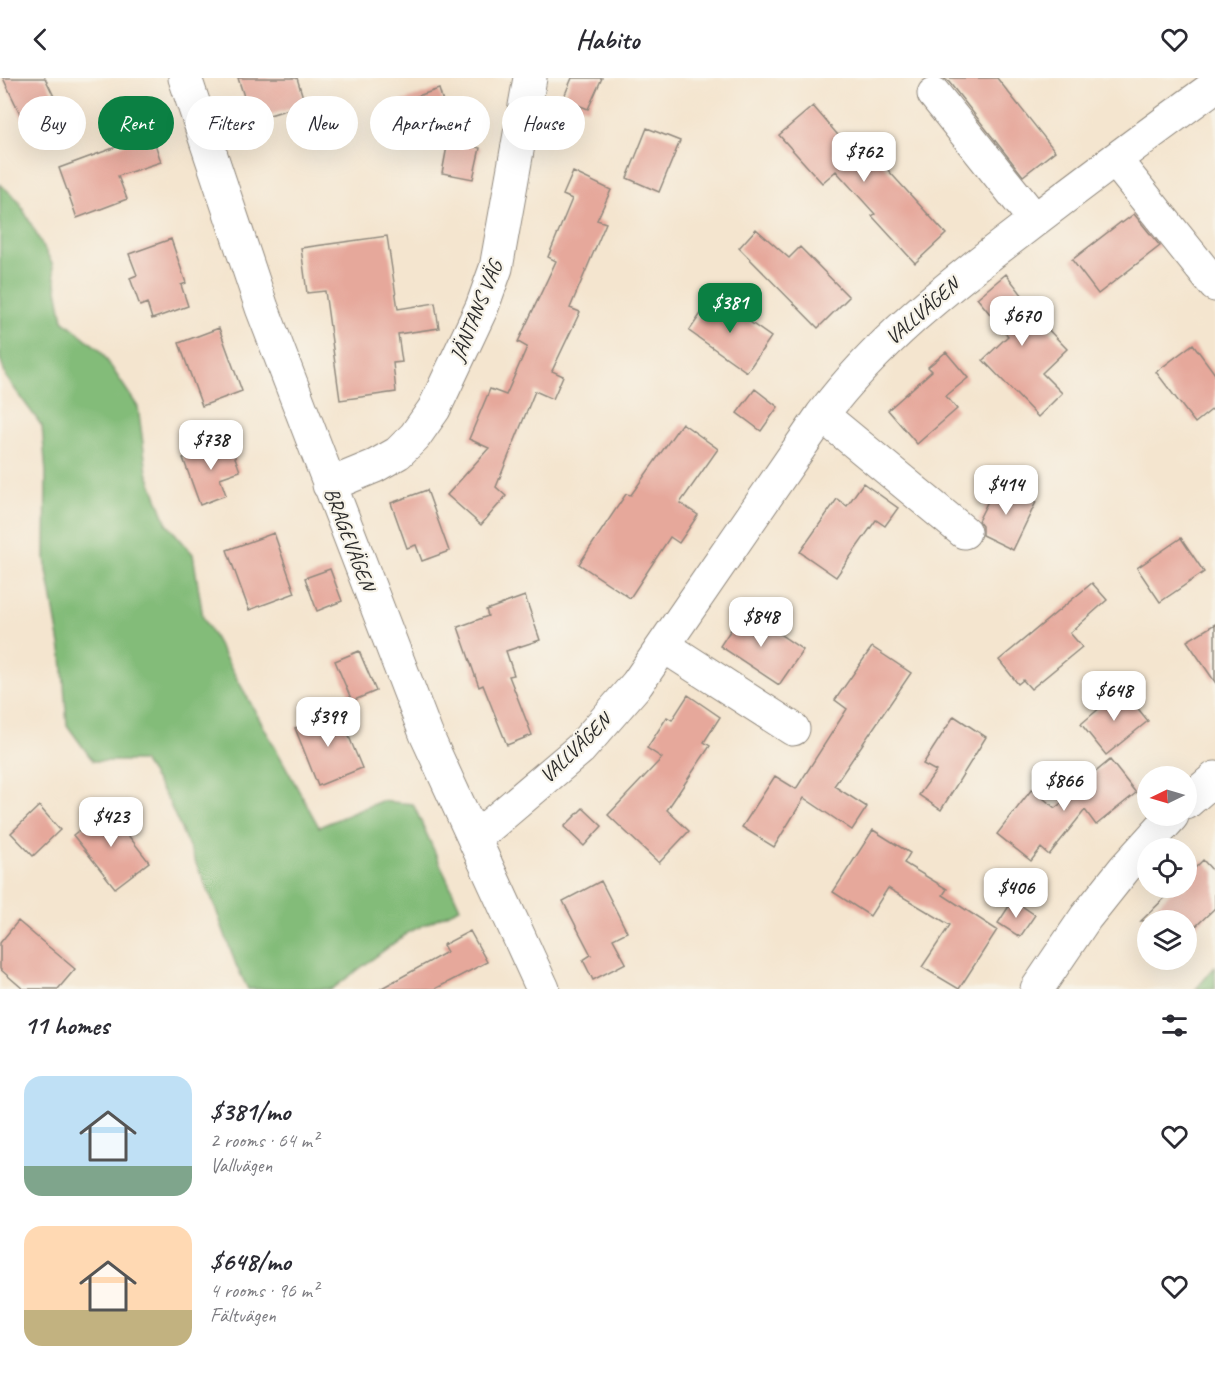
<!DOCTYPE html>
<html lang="en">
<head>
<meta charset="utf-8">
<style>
  body { margin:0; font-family:Caveat,sans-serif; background:#f2f2f3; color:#2b2b33; height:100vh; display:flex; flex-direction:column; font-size:22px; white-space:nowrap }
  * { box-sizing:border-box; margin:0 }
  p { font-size:20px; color:#7c7c81 }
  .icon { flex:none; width:33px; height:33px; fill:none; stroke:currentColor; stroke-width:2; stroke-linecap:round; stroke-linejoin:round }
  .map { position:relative; height:911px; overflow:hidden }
  .details { display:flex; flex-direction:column; background:#fff; flex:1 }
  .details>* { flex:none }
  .top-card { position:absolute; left:18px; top:18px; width:600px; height:54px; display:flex; gap:12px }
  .needle { width:39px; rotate:265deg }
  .tools { position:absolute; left:1137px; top:688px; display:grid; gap:12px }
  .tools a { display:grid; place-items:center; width:60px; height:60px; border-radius:50%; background:#fff; box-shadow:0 6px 24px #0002; font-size:30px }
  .price { position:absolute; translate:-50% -51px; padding:0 14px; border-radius:12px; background:#fff; color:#222; font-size:20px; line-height:39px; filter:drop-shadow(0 2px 3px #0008) }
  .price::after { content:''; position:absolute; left:50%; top:36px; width:18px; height:14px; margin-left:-9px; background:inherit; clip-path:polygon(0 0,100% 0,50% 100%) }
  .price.on { background:#0b8043; color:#fff }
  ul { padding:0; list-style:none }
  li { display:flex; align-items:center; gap:18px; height:150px; padding:0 24px }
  li span { display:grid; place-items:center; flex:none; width:168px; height:120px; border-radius:18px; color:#555 }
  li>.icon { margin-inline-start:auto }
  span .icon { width:72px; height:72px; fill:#fffc; stroke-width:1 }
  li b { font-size:26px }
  h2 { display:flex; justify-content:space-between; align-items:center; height:72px; padding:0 24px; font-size:26px }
  .tag { padding:0 21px; border-radius:27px; background:#fff; box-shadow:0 6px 24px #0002; font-size:21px; line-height:54px }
  .tag.on { background:#0b8043; color:#fff }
  header { display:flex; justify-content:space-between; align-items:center; height:78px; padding:0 24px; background:#fff; font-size:27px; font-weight:700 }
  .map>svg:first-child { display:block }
</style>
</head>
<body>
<header><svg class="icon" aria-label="back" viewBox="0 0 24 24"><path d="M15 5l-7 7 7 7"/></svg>Habito<svg class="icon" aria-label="heart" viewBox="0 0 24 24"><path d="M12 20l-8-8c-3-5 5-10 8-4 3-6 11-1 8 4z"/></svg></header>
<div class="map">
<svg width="1215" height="911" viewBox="0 0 1215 911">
  <rect width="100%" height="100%" fill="#f7f3e8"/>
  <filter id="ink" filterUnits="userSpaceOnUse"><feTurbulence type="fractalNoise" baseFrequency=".0167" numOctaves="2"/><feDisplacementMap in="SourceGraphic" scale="12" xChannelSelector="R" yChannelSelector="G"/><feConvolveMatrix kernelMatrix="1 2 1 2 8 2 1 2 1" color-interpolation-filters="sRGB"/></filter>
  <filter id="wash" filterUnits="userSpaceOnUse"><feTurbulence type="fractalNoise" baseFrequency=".008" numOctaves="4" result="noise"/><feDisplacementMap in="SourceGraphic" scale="24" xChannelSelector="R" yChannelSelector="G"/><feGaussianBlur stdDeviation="1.35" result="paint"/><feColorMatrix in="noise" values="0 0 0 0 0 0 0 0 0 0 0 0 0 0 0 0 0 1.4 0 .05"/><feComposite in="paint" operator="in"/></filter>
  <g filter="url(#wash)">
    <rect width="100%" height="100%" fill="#f4e5cf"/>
    <path fill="#83bc79" stroke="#577452" stroke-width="1.5" d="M 0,106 L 18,122 L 52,185 L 63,242 L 100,272 L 138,329 L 147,394 L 167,446 L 193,476 L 203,539 L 319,749 L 381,723 L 413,726 L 460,830 L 409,854 L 332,911 L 248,911 L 236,887 L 214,826 L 168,722 L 143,683 L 93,683 L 67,647 L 62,578 L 45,481 L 46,395 L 42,348 L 6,299 L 0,280 Z
      M 1215,889 L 1215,911 L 1196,911 Z"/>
    <g id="blocks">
      <path fill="#e6a89b" d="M 3,0 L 45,0 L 59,29 L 25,46 Z
        M 238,0 L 297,0 L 305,26 L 260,40 L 258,34 L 250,37 Z
        M 572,0 L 602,0 L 588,31 L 563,21 Z
        M 943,0 L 997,0 L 1055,73 L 1023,98 L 949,4 Z
        M 439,11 L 450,47 L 395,65 L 384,29 Z
        M 813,28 L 855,77 L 866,68 L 946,156 L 915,185 L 872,138 L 875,136 L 836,93 L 822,105 L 779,57 Z
        M 150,50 L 161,84 L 118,98 L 127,121 L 77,140 L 59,90 L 127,65 L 125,59 Z
        M 647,50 L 680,63 L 659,114 L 627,100 Z
        M 448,63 L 480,70 L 473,101 L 442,95 Z
        M 573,94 L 611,112 L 597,142 L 606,145 L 570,230 L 580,234 L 552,293 L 563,298 L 553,321 L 535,313 L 496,409 L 506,418 L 481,447 L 447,417 L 489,370 L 469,361 L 490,311 L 506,317 L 527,269 L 518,264 L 556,183 L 548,179 L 572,121 L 563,117 Z
        M 1134,136 L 1160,168 L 1098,216 L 1072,182 L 1121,144 L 1122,145 Z
        M 756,151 L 789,180 L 800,169 L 849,219 L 818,250 L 739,170 Z
        M 387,158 L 398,231 L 435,225 L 439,250 L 398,256 L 402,284 L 393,285 L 396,314 L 340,322 L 325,213 L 307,215 L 301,170 Z
        M 171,161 L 186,205 L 181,207 L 188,228 L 152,241 L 147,225 L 140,228 L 130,200 L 137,197 L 129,176 Z
        M 1006,196 L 1023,218 L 1019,221 L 1067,271 L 1042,295 L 1062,315 L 1038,339 L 983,282 L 1008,258 L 977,220 Z
        M 713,218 L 771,259 L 747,294 L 689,253 Z
        M 219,250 L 242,313 L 202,328 L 179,265 Z
        M 1193,266 L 1215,296 L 1215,329 L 1195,345 L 1156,294 Z
        M 946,274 L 968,300 L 946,318 L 957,331 L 917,366 L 888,332 L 932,293 L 928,289 Z
        M 755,311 L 778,329 L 761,353 L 737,335 Z
        M 682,345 L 718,371 L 680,425 L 698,437 L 679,465 L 670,459 L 630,520 L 579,486 L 626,416 L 631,417 Z
        M 229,363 L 240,393 L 220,400 L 226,417 L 200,427 L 183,380 Z
        M 863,405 L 898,430 L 885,448 L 876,442 L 836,499 L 800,474 L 837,421 L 847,428 Z
        M 997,405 L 1036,424 L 1013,472 L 982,457 L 982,448 L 978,443 Z
        M 427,412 L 449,473 L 422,483 L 416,467 L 407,470 L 391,425 Z
        M 274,455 L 295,515 L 249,532 L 227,472 Z
        M 1181,460 L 1204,494 L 1160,524 L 1137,490 Z
        M 330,491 L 342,523 L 317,533 L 305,500 Z
        M 1092,505 L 1107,522 L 1070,555 L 1082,569 L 1031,611 L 1023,602 L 1018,606 L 999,582 Z
        M 525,518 L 540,562 L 506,573 L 514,597 L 509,598 L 532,657 L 507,667 L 483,607 L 479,609 L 458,549 L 488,538 L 486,532 Z
        M 744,532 L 803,572 L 779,607 L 720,568 Z
        M 1215,546 L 1215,604 L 1187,563 Z
        M 872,569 L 911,595 L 834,708 L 867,729 L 852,752 L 804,720 L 774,769 L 742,749 L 775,698 L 796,711 L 847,631 L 835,622 Z
        M 359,573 L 376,613 L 352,623 L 335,583 Z
        M 1122,611 L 1148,643 L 1106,677 L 1081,646 Z
        M 688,617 L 720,639 L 704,664 L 710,668 L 667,732 L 689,753 L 659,785 L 608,737 L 662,680 L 647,670 L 667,639 L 672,642 Z
        M 338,632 L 362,690 L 318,708 L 295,650 Z
        M 954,638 L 986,659 L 941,732 L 919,717 L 936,693 L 923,686 Z
        M 1110,682 L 1136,715 L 1096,747 L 1085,732 L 1049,777 L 1041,770 L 1031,783 L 997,756 L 1032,711 L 1055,730 L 1094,700 L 1092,697 Z
        M 39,728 L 60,752 L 33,778 L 11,755 Z
        M 107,730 L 149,784 L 115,810 L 73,757 Z
        M 583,730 L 602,748 L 584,768 L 564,749 Z
        M 873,752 L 910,775 L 904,785 L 947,811 L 943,817 L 997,852 L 959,911 L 922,889 L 950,847 L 888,810 L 870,838 L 833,814 Z
        M 1203,782 L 1215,795 L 1215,830 L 1195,849 L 1189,843 L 1141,843 L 1175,810 L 1186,810 L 1186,799 Z
        M 601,803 L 627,854 L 613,861 L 626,885 L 593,902 L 583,882 L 591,877 L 563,823 Z
        M 1013,822 L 1035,837 L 1020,859 L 998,845 Z
        M 18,843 L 75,891 L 58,911 L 23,911 L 0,891 L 0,865 Z
        M 470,853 L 487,884 L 435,911 L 380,911 L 447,874 L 443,867 Z"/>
    </g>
  </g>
  <g filter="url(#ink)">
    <use href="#blocks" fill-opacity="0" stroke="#90887d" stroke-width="1.5"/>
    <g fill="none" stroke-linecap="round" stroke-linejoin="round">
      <g stroke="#90887d" stroke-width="35">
        <path id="minor" d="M 185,0 L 262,230 L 426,656 L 543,911
          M 934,16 L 1035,142
          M 1115,82 L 1215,207
          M 822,337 L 964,454
          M 329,407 L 375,388 L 398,375 L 415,358 L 434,331 L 482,229 L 496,190 L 530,0
          M 664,568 L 793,651
          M 1186,725 L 1215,700
          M 474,761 L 580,671 L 637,606 L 822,337 C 876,265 947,209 1018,155 C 1083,105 1149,56 1215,8
          M 1037,911 L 1086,839 L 1125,790 L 1172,738"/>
      </g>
      <use href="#minor" stroke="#fff" stroke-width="33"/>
    </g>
  </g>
  <g text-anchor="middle" stroke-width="4.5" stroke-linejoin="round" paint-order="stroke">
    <g font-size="21" fill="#2b2b2b" stroke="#f7f3e8">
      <text transform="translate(476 233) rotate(-68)" y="7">JÄNTANS VÄG</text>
      <text transform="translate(922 233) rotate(-41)" y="7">VALLVÄGEN</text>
      <text transform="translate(350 461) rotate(69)" y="7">BRAGEVÄGEN</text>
      <text transform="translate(575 670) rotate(-44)" y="7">VALLVÄGEN</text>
    </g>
  </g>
</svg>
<div class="tools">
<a><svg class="needle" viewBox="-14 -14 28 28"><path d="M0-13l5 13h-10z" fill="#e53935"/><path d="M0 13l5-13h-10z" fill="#7c7c81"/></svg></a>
<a><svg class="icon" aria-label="locate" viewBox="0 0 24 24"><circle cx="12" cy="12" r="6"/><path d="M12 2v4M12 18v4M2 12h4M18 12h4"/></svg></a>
<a><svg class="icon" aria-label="layers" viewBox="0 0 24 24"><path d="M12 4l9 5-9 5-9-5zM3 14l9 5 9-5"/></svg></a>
</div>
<b class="price" style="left:864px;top:105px">$762</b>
<b class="price on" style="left:730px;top:256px">$381</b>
<b class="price" style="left:1022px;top:269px">$670</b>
<b class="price" style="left:211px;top:393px">$738</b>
<b class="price" style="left:1006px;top:438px">$414</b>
<b class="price" style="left:761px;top:570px">$848</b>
<b class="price" style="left:1114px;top:644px">$648</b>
<b class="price" style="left:328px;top:670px">$399</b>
<b class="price" style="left:1064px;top:734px">$866</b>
<b class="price" style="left:111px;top:770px">$423</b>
<b class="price" style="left:1016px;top:841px">$406</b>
<div class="top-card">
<a class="tag">Buy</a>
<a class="tag on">Rent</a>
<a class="tag">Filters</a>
<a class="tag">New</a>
<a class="tag">Apartment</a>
<a class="tag">House</a>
</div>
</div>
<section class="details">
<h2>11 homes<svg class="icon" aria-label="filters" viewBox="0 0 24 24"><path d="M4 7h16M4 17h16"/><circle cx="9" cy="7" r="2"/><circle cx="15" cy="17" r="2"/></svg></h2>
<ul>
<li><span style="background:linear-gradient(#bfe0f5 75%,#7fa58c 0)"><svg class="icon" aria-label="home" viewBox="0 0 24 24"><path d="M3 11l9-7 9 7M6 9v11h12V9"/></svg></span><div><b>$381/mo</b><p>2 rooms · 64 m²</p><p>Vallvägen</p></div><svg class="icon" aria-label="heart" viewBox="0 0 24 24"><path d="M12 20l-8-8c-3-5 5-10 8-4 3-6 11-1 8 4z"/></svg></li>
<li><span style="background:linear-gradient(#ffd9b3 70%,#c2b280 0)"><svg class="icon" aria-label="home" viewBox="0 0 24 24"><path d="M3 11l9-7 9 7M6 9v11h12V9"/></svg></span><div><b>$648/mo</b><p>4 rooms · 96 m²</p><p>Fältvägen</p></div><svg class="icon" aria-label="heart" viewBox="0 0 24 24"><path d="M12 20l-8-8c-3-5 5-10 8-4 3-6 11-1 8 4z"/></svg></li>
</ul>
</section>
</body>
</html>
